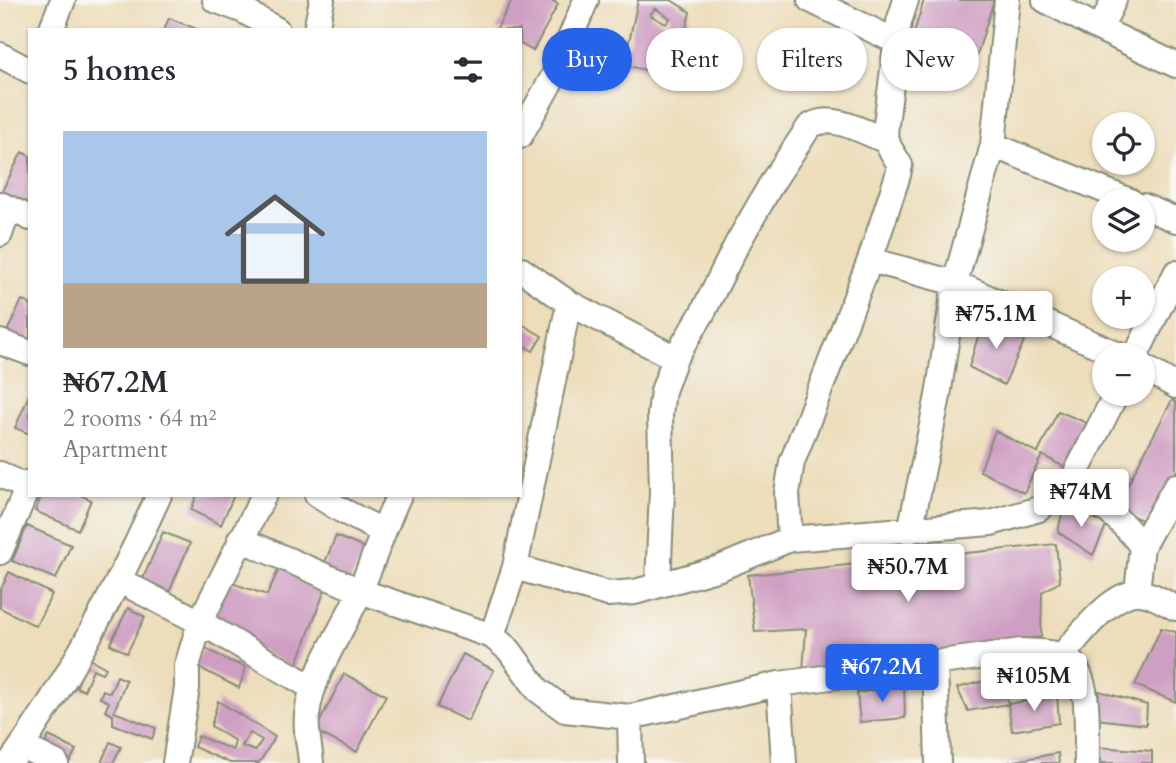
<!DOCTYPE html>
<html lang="en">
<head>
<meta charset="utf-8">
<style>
  body { margin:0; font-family:Cardo,serif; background:#f7f7f7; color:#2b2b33; height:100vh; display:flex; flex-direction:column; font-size:26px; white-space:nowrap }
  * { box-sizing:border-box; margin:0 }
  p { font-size:23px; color:#7c7c81 }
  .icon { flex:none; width:38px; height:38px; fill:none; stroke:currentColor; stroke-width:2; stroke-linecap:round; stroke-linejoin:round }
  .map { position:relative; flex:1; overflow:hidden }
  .drawer { position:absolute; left:28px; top:28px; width:494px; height:469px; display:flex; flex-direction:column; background:#fff; border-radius:0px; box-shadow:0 2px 5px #0004 }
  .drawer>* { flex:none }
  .top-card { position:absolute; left:542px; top:28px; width:528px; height:63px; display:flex; gap:14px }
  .tools { position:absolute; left:1092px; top:112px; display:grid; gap:14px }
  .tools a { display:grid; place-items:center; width:63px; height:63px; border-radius:50%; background:#fff; box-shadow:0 2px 5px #0004; font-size:35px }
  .price { position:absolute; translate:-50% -60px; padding:0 16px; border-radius:7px; background:#fff; color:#222; font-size:23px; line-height:46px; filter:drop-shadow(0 2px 4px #0008) }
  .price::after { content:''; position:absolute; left:50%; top:42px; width:21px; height:16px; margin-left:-10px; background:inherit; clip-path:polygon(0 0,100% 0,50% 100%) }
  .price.active { background:#2563eb; color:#fff }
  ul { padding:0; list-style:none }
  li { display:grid; align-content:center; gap:14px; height:371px; padding:0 35px }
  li+li { border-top:2px solid #e1e1e2 }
  li span { display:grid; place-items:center; height:217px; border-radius:0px; color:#555 }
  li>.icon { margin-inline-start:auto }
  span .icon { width:126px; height:126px; fill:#fffc; stroke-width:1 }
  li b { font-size:30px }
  h2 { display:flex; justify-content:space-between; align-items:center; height:84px; padding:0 35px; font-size:30px }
  .tag { padding:0 24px; border-radius:32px; background:#fff; box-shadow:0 2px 5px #0004; font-size:24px; line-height:63px }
  .tag.active { background:#2563eb; color:#fff }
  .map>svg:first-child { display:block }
</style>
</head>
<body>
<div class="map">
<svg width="1176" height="763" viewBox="0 0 1176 763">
  <rect width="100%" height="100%" fill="#f6f6f2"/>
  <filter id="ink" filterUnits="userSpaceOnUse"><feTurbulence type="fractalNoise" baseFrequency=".0143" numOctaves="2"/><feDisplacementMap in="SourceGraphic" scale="14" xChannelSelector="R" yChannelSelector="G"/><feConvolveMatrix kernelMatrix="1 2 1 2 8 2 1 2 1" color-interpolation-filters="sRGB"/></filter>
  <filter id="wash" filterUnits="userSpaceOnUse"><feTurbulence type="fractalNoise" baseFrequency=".00686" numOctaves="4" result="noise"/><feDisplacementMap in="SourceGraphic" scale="28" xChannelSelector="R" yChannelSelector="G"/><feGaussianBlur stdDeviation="1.57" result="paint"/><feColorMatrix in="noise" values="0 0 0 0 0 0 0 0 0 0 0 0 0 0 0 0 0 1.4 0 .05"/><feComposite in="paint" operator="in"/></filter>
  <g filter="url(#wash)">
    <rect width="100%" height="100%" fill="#edddba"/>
    <g id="blocks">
      <path fill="#cf9fc3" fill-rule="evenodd" d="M 512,0 L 551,0 L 558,4 L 533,51 L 520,44 L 520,30 L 496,30 Z
        M 638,0 L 671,0 L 690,12 L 675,77 L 624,65 ZM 655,8 L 670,18 L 666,24 L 650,15 Z
        M 924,0 L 994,0 L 976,58 L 912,39 Z
        M 169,18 L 199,30 L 164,30 Z
        M 22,152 L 30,156 L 30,213 L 0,195 Z
        M 22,300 L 30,304 L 30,350 L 4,338 Z
        M 983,320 L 1027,335 L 1004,385 L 969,367 Z
        M 520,323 L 542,336 L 533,351 L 520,343 Z
        M 30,393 L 30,434 L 15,428 Z
        M 1172,400 L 1176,402 L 1176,474 L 1147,522 L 1115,509 Z
        M 1058,411 L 1087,423 L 1064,467 L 1042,455 L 1024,493 L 980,471 L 995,431 L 1038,453 Z
        M 42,495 L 80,495 L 91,500 L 78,530 L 35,511 Z
        M 197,495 L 234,495 L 221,525 L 191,510 Z
        M 1064,504 L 1107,524 L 1093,555 L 1058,532 Z
        M 27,526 L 71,545 L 56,579 L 12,561 Z
        M 163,532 L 190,543 L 168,595 L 141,583 Z
        M 336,536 L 365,548 L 350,582 L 322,569 Z
        M 1056,544 L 1060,582 L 1042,592 L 1041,637 L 803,671 L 806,629 L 755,632 L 748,575 Z
        M 281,564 L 327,584 L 295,669 L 209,624 L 226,581 L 267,595 Z
        M 9,572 L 52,594 L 36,626 L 0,608 L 0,591 Z
        M 128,608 L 145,617 L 127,653 L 110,644 Z
        M 1161,628 L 1176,632 L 1176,702 L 1135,685 Z
        M 204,647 L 227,660 L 246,667 L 239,688 L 194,665 Z
        M 463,654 L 494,670 L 468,721 L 437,707 Z
        M 88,658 L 106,668 L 102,673 L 93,669 L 84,691 L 76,687 Z
        M 344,674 L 386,695 L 357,752 L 315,731 Z
        M 117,676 L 126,680 L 114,712 L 156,728 L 152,739 L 113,724 L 113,715 L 105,711 L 109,702 L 100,698 L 103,690 L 110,693 Z
        M 1003,676 L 1008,704 L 968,711 L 957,688 Z
        M 904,685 L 905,718 L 860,722 L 857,693 Z
        M 1099,691 L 1147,705 L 1146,725 L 1097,719 Z
        M 1057,696 L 1059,723 L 1012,731 L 1008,704 Z
        M 218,701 L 275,737 L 259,763 L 230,763 L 194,747 L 198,736 L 233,750 L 235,741 L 211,726 ZM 250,733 L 262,740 L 255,751 L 242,746 Z
        M 49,736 L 76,750 L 69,763 L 42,750 Z
        M 110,742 L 121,747 L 113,763 L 101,763 Z
        M 1096,747 L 1152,751 L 1152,763 L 1095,763 Z
        M 1058,753 L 1059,763 L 1009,763 L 1009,762 Z"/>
    </g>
  </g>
  <g filter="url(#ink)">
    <use href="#blocks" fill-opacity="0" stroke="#868d77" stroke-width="2"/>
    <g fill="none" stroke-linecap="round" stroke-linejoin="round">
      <g stroke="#868d77" stroke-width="28">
        <path id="street" d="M 215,0 L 244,11 L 277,30
          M 810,0 L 897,42
          M 1045,0 L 1100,29 L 1176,65
          M 1100,29 L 1114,0
          M 51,30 L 63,0
          M 316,30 L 322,0
          M 0,55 L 30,71
          M 520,136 L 556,72 L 586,0
          M 993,145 L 1130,201
          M 0,204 L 30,218
          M 1143,206 L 1176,220
          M 0,234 L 9,208
          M 870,260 L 955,283 L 1119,355
          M 569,303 L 675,358
          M 0,342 L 30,353
          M 1136,355 L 1176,273
          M 1143,367 L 1176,386
          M 0,474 L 27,488
          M 1063,487 C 1099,501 1117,515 1142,546
          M 317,495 L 341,510 L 382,531
          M 910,531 L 938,396 L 955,283 L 993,145 L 1007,0
          M 240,539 L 360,591 L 492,636 L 509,650 L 538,690 L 565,710 L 630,717 L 779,684 L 1022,651 C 1037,652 1059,651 1070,661 C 1092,680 1086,736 1087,763
          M 790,539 L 787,493 L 792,462 L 870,260 L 898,175 L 900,165 L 889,147 L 885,132 L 899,22 L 906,0
          M 0,552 L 30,482
          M 515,567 L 608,594 L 635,592 L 720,568 L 790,539 L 991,523 L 1039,509 L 1074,477 L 1116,394
          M 120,581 L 200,622 L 313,688
          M 658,584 L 662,491 L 660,414 L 663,391 L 675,358 L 702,314 L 736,246 L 773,181 L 809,127 C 830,111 865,133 887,141
          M 1137,592 L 1142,546 L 1176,486
          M 492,636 L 515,567 L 569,303 L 520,269
          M 1061,657 C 1079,637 1112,590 1141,593 C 1153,594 1165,603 1176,608
          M 935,662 L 938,763
          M 779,684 L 784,763
          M 630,717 L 631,763
          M 22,746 L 56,763
          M 10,763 C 69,680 117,589 159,495
          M 175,763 L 187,688 L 187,666 L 200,622 L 264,495
          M 311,763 C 310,746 305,732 307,715 C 312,671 343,631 360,591 C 374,559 384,527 399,495"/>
      </g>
      <use href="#street" stroke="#fff" stroke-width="24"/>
    </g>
  </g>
</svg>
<div class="tools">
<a><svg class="icon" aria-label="locate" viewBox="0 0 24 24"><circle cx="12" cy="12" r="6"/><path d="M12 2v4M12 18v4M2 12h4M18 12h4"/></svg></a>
<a><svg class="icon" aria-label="layers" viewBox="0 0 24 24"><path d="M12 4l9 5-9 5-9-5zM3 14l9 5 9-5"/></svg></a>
<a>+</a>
<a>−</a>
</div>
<b class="price" style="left:996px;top:351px">₦75.1M</b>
<b class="price" style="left:1081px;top:529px">₦74M</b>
<b class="price" style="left:908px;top:604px">₦50.7M</b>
<b class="price active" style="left:882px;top:704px">₦67.2M</b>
<b class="price" style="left:1034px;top:713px">₦105M</b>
<div class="top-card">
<a class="tag active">Buy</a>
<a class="tag">Rent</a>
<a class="tag">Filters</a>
<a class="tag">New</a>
</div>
<section class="drawer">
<h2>5 homes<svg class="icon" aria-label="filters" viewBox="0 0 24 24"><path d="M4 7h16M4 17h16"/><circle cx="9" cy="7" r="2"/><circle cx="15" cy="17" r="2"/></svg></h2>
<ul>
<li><span style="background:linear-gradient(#a9c7e8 70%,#b9a48a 0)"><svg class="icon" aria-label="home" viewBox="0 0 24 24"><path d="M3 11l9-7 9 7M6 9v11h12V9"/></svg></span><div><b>₦67.2M</b><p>2 rooms · 64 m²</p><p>Apartment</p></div></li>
</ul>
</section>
</div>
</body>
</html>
